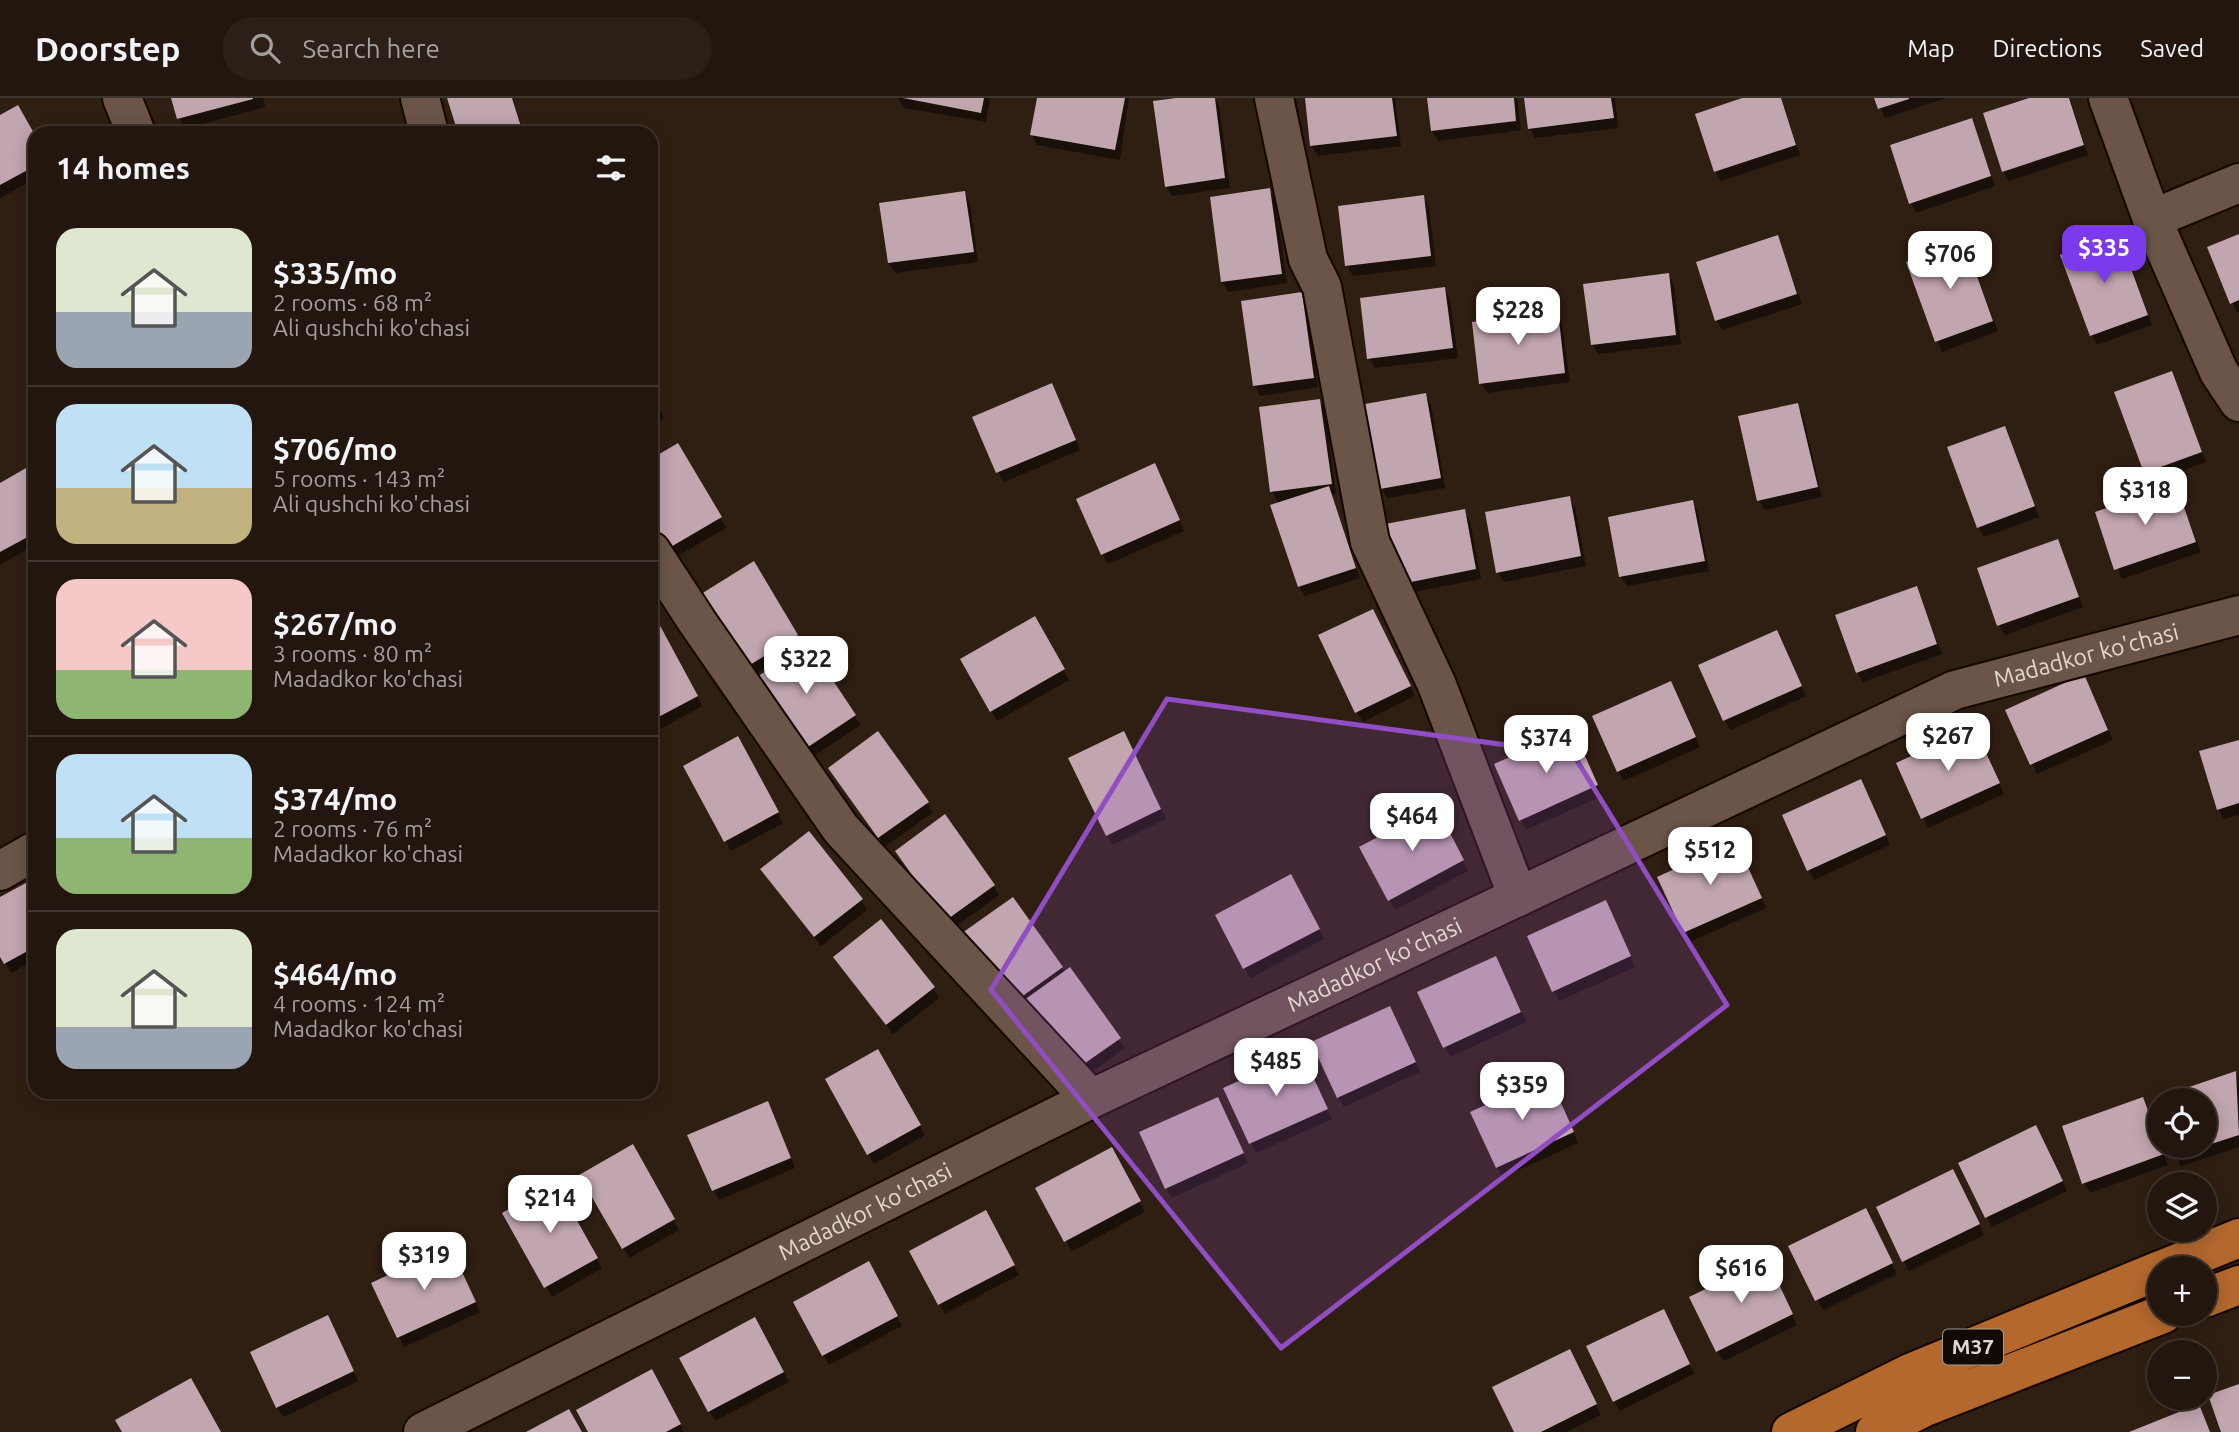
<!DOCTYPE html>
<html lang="en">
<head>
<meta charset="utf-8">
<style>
  body { margin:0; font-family:Ubuntu,sans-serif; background:#2b1f17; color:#f1f3f6; height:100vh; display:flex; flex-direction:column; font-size:26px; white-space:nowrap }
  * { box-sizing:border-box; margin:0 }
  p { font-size:23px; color:#a39f9e }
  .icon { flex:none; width:38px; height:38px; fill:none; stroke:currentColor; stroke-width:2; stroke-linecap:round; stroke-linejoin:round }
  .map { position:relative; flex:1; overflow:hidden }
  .drawer { position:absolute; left:28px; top:28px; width:630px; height:973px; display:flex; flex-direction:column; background:#23160e; border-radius:21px; box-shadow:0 4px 18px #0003,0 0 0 2px #40352e }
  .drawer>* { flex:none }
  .buttons { position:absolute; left:2147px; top:990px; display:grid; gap:14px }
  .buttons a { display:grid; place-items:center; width:70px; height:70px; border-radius:50%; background:#23160e; box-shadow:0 4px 18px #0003,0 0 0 2px #40352e; font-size:35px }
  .price { position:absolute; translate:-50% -60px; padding:0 16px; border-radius:14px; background:#fff; color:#222; font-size:23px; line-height:46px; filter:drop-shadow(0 2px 4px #0008) }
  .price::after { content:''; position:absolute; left:50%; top:42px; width:21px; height:16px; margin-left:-10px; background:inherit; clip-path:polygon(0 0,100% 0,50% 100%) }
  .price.selected { background:#7c3aed; color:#fff }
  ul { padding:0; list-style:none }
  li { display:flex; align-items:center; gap:21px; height:175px; padding:0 28px }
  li+li { border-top:2px solid #40352e }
  li span { display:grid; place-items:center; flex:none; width:196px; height:140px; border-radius:21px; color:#555 }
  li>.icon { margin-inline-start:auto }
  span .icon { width:84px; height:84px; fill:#fffc; stroke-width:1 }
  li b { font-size:30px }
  h2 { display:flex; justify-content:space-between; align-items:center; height:84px; padding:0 28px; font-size:30px }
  header { display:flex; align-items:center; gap:42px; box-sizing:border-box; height:98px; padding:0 35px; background:#23160e; border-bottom:2px solid #40352e }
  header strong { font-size:33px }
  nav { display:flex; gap:38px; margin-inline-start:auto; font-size:24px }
  .search { width:490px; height:63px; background:#2b1f17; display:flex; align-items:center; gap:18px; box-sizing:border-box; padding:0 24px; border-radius:38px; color:#a39f9e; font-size:26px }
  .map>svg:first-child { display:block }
</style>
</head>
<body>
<header>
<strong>Doorstep</strong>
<div class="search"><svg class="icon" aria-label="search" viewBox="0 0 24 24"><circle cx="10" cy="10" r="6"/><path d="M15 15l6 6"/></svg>Search here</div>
<nav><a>Map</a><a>Directions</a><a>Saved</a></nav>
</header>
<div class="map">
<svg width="2239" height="1334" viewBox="0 0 2239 1334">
  <rect width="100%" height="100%" fill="#2f1e12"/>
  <path fill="#0007" d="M 173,0 L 263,0 L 265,9 L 184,31 Z
    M 448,0 L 513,0 L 524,35 L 460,35 Z
    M 898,0 L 990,0 L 986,24 L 904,10 Z
    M 1039,0 L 1129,0 L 1120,62 L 1037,47 L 1032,37 Z
    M 1189,0 L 1215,0 L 1219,7 L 1230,90 L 1172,98 L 1166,88 Z
    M 1306,0 L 1395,0 L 1401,48 L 1318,58 L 1312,48 Z
    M 1428,0 L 1517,0 L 1521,32 L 1438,43 L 1432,33 Z
    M 1526,0 L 1615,0 L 1618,30 L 1535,40 L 1530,30 Z
    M 1748,0 L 1781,0 L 1800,57 L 1721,83 L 1715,73 Z
    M 1876,0 L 1946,0 L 1885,20 Z
    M 2035,0 L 2070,0 L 2088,57 L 2009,83 L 2003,73 Z
    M 0,19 L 35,40 L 35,81 L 0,100 Z
    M 1971,22 L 1995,88 L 1916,115 L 1911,105 Z
    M 1269,92 L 1275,102 L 1287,185 L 1228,194 L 1222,184 L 1212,100 Z
    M 964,95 L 970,105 L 978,164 L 895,175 L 889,165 Z
    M 1423,99 L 1429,109 L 1436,168 L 1353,178 L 1347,168 L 1340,109 Z
    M 2239,138 L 2239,214 L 2237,215 L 2209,150 Z
    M 1777,139 L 1802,206 L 1722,232 L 1717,222 Z
    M 1963,144 L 1998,233 L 1942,254 L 1908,165 Z
    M 2123,147 L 2152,227 L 2097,247 L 2092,237 Z
    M 1668,177 L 1674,187 L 1681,246 L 1598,256 L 1592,246 Z
    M 1444,191 L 1450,201 L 1458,260 L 1375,270 L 1369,260 Z
    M 1301,196 L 1307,206 L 1318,289 L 1260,298 L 1255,288 Z
    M 1557,215 L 1562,225 L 1570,284 L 1487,295 L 1481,285 Z
    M 2171,275 L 2206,364 L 2151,384 L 2145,374 Z
    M 1052,287 L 1080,352 L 1004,384 L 998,374 Z
    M 1425,297 L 1431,307 L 1445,390 L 1387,400 L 1382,390 Z
    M 651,298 L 664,320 L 651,328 Z
    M 1319,302 L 1325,312 L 1336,396 L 1332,397 L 1360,480 L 1305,498 L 1299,489 L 1279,406 L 1272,394 Z
    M 1797,307 L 1803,317 L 1822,399 L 1765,412 L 1759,402 Z
    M 2004,330 L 2039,419 L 1984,439 L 1979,429 Z
    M 677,348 L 726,430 L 676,459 L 651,417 L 651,363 Z
    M 1160,377 L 1184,433 L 1108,466 L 1102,456 Z
    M 0,387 L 35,389 L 35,447 L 0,467 Z
    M 2175,388 L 2201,454 L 2122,481 L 2097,415 Z
    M 1569,400 L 1575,410 L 1586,468 L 1504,484 L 1498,474 Z
    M 1692,404 L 1698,414 L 1709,473 L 1627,488 L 1621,479 Z
    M 1464,413 L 1470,423 L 1481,481 L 1398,497 Z
    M 2058,443 L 2083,509 L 2005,537 L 1999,527 Z
    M 753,466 L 803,550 L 861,627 L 812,659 L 765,590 L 793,557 L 791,555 L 752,578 L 703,496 Z
    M 1916,490 L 1942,556 L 1863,584 L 1857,574 Z
    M 1034,520 L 1069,582 L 997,623 L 962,561 Z
    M 1378,523 L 1415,598 L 1363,624 L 1357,614 Z
    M 656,524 L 702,608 L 651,636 L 651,527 Z
    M 1782,544 L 1806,598 L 1730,632 L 1700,568 Z
    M 2088,588 L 2113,642 L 2037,676 L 2007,612 Z
    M 1676,595 L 1700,649 L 1624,683 L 1618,673 Z
    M 737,641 L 783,725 L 731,753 L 686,669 Z
    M 1979,641 L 2004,696 L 1928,730 L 1898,666 Z
    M 1578,643 L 1602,698 L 1526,732 L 1521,722 Z
    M 2239,643 L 2239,717 L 2224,721 L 2218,711 Z
    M 1129,645 L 1166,721 L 1113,747 L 1107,737 Z
    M 836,680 L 927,705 L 933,715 L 885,748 Z
    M 1865,693 L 1890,747 L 1814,782 L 1809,772 Z
    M 1440,720 L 1468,773 L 1395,812 L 1361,749 Z
    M 1741,755 L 1766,810 L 1690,844 L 1660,780 Z
    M 903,763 L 993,787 L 999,797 L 952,831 Z
    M 768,781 L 861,802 L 867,812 L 821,848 Z
    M 35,782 L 35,862 L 11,875 L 0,856 L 0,801 Z
    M 1296,788 L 1324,841 L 1250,880 L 1217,817 Z
    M 1610,814 L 1635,869 L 1559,903 L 1529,839 Z
    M 970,845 L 1062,870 L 1125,950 L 1078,984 Z
    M 835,859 L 933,890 L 939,900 L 893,936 Z
    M 1501,870 L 1526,924 L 1450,959 L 1420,895 Z
    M 1395,920 L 1420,974 L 1344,1009 L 1338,999 Z
    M 878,953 L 925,1037 L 874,1066 L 827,982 Z
    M 1307,967 L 1332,1021 L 1256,1055 L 1226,991 Z
    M 2236,975 L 2239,981 L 2239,1049 L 2181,1068 L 2172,1048 L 2205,1048 L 2205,1003 L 2160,1003 L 2160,1011 L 2156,1002 Z
    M 1554,990 L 1578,1045 L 1503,1079 L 1497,1069 Z
    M 2142,1001 L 2168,1067 L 2090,1095 L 2084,1085 Z
    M 1223,1011 L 1248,1065 L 1172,1100 L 1166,1090 Z
    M 773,1015 L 795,1070 L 719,1102 L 713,1092 Z
    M 2041,1039 L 2067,1093 L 1992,1129 L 1960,1066 Z
    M 632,1048 L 679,1132 L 629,1160 L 582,1077 Z
    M 1111,1051 L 1145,1114 L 1072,1153 L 1038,1091 Z
    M 1958,1083 L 1984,1137 L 1909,1173 L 1904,1163 Z
    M 555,1087 L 602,1170 L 552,1199 L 505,1116 Z
    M 985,1115 L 1019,1177 L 945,1216 L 911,1154 Z
    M 1871,1122 L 1897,1176 L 1823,1212 L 1791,1149 Z
    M 455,1160 L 480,1214 L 404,1249 L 374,1185 Z
    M 868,1166 L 902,1228 L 829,1267 L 795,1205 Z
    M 1772,1173 L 1797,1227 L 1723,1263 L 1691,1200 Z
    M 755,1222 L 789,1284 L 715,1323 L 682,1261 Z
    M 1669,1223 L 1694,1276 L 1620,1313 L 1614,1303 Z
    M 333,1229 L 358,1283 L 283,1319 L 277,1309 Z
    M 1575,1264 L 1601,1317 L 1566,1334 L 1516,1334 Z
    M 652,1274 L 684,1334 L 590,1334 Z"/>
  <path fill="#c1a5af" d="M 171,0 L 253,0 L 253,1 L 177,21 Z
    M 447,0 L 512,0 L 523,35 L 458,35 Z
    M 903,0 L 984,0 L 981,15 Z
    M 1037,0 L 1125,0 L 1115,52 L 1030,37 Z
    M 1176,0 L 1215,0 L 1225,80 L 1165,89 L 1153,3 Z
    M 1305,0 L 1392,0 L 1397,38 L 1310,48 Z
    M 1427,0 L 1514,0 L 1516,23 L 1431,33 Z
    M 1524,0 L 1611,0 L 1614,20 L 1528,31 Z
    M 1742,0 L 1781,0 L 1796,47 L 1714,74 L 1695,16 Z
    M 1874,0 L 1909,0 L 1909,1 L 1878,11 Z
    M 2029,0 L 2069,0 L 2084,47 L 2002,74 L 1983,15 Z
    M 18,7 L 35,37 L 35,68 L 0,87 L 0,17 Z
    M 1972,20 L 1991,78 L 1909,106 L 1890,47 Z
    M 1270,90 L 1282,176 L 1221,184 L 1210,99 Z
    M 965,93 L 974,154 L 888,165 L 879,105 Z
    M 1424,97 L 1431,158 L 1345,168 L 1338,108 Z
    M 2118,135 L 2148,217 L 2090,238 L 2060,157 Z
    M 2239,136 L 2239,202 L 2230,206 L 2207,149 Z
    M 1778,137 L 1797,196 L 1715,223 L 1696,164 Z
    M 1964,142 L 1993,223 L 1935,244 L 1906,164 Z
    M 1669,175 L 1676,237 L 1591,247 L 1583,186 Z
    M 1445,189 L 1453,250 L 1367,261 L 1360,200 Z
    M 1302,194 L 1314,280 L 1253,288 L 1241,203 Z
    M 1558,213 L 1565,275 L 1479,286 L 1472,224 Z
    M 2172,273 L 2202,354 L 2144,375 L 2114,294 Z
    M 1052,285 L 1076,342 L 996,375 L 972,319 Z
    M 1426,295 L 1441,380 L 1380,391 L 1365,306 Z
    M 1320,301 L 1332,386 L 1270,394 L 1259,309 Z
    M 1798,305 L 1818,389 L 1757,403 L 1738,318 Z
    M 2005,328 L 2035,408 L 1977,430 L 1947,349 Z
    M 678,345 L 722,419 L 669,450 L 651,420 L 651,361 Z
    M 1155,365 L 1180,422 L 1101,457 L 1076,401 Z
    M 26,370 L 35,386 L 35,435 L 0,454 L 0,385 Z
    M 2176,386 L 2196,444 L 2114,472 L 2095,414 Z
    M 1329,388 L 1356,470 L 1298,489 L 1270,407 Z
    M 1570,398 L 1581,458 L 1496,475 L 1485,414 Z
    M 1693,402 L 1705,463 L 1619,479 L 1608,419 Z
    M 1465,411 L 1476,471 L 1391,488 L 1380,427 Z
    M 2058,441 L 2079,499 L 1997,528 L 1977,470 Z
    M 754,463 L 798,537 L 745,570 L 701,496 Z
    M 1917,488 L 1937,546 L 1856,575 L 1835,517 Z
    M 1373,511 L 1411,588 L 1355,615 L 1318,537 Z
    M 1035,518 L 1065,571 L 990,614 L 960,561 Z
    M 657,522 L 698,598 L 651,623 L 651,525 Z
    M 1777,532 L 1802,588 L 1723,623 L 1698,567 Z
    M 808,545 L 856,617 L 805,651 L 757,579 Z
    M 2084,576 L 2108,632 L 2030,667 L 2005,612 Z
    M 1671,583 L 1696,639 L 1617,674 L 1592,618 Z
    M 1974,629 L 2000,685 L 1921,721 L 1896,665 Z
    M 1573,631 L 1598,687 L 1519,723 L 1494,666 Z
    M 878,633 L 929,704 L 878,740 L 828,670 Z
    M 1124,633 L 1161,711 L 1106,738 L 1068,660 Z
    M 738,638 L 779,714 L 724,744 L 683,668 Z
    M 2239,642 L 2239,705 L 2217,712 L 2199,653 Z
    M 1861,681 L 1886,737 L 1807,773 L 1782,717 Z
    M 1436,708 L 1464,762 L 1388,803 L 1359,749 Z
    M 945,716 L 995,787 L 945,823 L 895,753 Z
    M 809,733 L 863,801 L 814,839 L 760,771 Z
    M 1736,743 L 1762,800 L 1683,835 L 1657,779 Z
    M 1291,776 L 1320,831 L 1243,871 L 1215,817 Z
    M 35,780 L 35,849 L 4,866 L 0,859 L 0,799 Z
    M 1013,799 L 1063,869 L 1013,905 L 962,835 Z
    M 1606,802 L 1631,858 L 1552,894 L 1527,838 Z
    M 881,821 L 935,889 L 886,927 L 833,859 Z
    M 1496,858 L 1521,914 L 1443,950 L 1417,894 Z
    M 1070,869 L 1121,940 L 1071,975 L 1020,905 Z
    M 1390,908 L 1416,964 L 1337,1000 L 1311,944 Z
    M 878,951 L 921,1027 L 867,1057 L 825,981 Z
    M 1302,955 L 1328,1011 L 1249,1046 L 1223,990 Z
    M 2236,973 L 2239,1037 L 2205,1048 L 2205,1003 L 2160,1003 L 2159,1016 L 2154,1001 Z
    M 1549,978 L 1574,1034 L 1496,1070 L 1470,1014 Z
    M 1218,999 L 1244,1055 L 1165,1091 L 1139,1034 Z
    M 2143,999 L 2164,1056 L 2082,1086 L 2062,1028 Z
    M 768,1003 L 791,1060 L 712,1093 L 687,1037 Z
    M 2036,1027 L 2063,1083 L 1985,1120 L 1958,1065 Z
    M 633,1046 L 675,1121 L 622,1151 L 579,1077 Z
    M 2170,1048 L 2204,1048 L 2204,1049 L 2174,1059 Z
    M 1112,1049 L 1141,1103 L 1064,1144 L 1035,1090 Z
    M 1953,1071 L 1980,1126 L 1902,1164 L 1876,1109 Z
    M 556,1085 L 598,1160 L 544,1190 L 502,1115 Z
    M 1866,1110 L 1893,1165 L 1815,1203 L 1788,1148 Z
    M 986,1112 L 1015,1167 L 938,1207 L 909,1153 Z
    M 450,1148 L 476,1204 L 397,1240 L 371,1185 Z
    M 1767,1161 L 1793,1216 L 1716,1254 L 1689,1199 Z
    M 869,1163 L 898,1218 L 822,1258 L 793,1204 Z
    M 1664,1211 L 1690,1266 L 1613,1304 L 1586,1248 Z
    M 328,1217 L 354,1273 L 276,1310 L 250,1254 Z
    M 755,1219 L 784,1274 L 708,1314 L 679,1260 Z
    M 1570,1251 L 1597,1306 L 1541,1334 L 1514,1334 L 1492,1289 Z
    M 652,1271 L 681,1326 L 666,1334 L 588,1334 L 576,1312 Z
    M 191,1280 L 221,1334 L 122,1334 L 115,1322 Z
    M 2239,1286 L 2239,1334 L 2221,1334 L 2208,1297 Z
    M 2199,1306 L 2210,1334 L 2129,1334 Z
    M 569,1311 L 582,1334 L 526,1334 Z"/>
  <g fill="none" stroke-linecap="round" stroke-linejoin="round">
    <g stroke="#170701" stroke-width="42">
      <g id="minor">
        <path d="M 122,0 L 136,35"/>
        <path d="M 420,0 L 429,35"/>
        <path d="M 1274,0 L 1308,161 L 1322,189 L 1370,444 L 1437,587 L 1518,799"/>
        <path d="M 2108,0 L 2152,121 L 2219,274 L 2239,304"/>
        <path d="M 2152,121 L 2239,85"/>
        <path d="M 651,453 L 698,525 L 841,731 L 1091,1001"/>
        <path d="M 0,773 L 35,753"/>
        <path id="s1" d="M 423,1334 L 1091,1001 L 1955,592 L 2239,517"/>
      </g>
    </g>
    <g stroke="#170701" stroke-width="42">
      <path id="trunk" d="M 2163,1171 L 2239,1140
        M 2205,1200 L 2239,1187
        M 1791,1334 L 1910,1275 L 2160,1172
        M 1875,1334 L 1925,1309 L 2163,1216"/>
    </g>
    <use href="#minor" stroke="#6a5548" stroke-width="38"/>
    <use href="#trunk" stroke="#b3682e" stroke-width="38"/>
  </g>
  <path fill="#904ec2" fill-opacity="0.2" stroke="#904ec2" stroke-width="5" stroke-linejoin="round" d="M 1167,601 L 1573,656 L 1727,907 L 1281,1250 L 991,892 Z"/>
  <g text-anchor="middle" stroke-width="7" stroke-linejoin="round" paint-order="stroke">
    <rect fill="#120a05" stroke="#a49a92" stroke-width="2" x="1943" y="1231.5" width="60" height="35" rx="5"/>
    <g font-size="21" font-weight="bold" fill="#e3d7cf">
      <text x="1973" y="1256">M37</text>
    </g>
    <g font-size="23" fill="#e3d7cf" stroke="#120a05">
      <text dy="8" stroke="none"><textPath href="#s1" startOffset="1838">Madadkor ko'chasi</textPath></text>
      <text dy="8" stroke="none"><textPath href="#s1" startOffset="1060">Madadkor ko'chasi</textPath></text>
      <text dy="8" stroke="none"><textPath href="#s1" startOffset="494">Madadkor ko'chasi</textPath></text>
    </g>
  </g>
</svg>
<div class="buttons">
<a><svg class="icon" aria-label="locate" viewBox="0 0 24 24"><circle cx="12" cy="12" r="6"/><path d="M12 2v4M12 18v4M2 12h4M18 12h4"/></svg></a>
<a><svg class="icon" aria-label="layers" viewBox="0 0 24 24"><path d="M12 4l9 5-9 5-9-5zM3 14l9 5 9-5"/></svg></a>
<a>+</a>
<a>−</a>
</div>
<b class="price selected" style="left:2104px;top:187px">$335</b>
<b class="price" style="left:1950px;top:193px">$706</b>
<b class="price" style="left:1518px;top:249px">$228</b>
<b class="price" style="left:2145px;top:429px">$318</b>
<b class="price" style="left:806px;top:598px">$322</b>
<b class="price" style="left:1948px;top:675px">$267</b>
<b class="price" style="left:1546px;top:677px">$374</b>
<b class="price" style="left:1412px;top:755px">$464</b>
<b class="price" style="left:1710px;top:789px">$512</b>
<b class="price" style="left:1276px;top:1000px">$485</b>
<b class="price" style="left:1522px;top:1024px">$359</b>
<b class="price" style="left:550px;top:1137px">$214</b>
<b class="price" style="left:424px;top:1194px">$319</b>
<b class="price" style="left:1741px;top:1207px">$616</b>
<section class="drawer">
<h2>14 homes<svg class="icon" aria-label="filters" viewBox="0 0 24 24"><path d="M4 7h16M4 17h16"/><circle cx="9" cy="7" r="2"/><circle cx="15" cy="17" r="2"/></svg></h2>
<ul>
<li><span style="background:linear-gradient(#dfe7d0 60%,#9aa5b1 0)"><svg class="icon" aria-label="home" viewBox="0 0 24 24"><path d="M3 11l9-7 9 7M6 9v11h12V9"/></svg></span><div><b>$335/mo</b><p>2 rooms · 68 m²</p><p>Ali qushchi ko'chasi</p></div></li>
<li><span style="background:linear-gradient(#bfe0f5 60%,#c2b280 0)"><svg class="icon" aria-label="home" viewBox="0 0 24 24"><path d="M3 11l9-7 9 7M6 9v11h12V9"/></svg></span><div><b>$706/mo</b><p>5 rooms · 143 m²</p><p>Ali qushchi ko'chasi</p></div></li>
<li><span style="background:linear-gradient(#f6c9c9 65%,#8fb573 0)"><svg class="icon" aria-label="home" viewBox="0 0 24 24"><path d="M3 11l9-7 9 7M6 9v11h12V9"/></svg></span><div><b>$267/mo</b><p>3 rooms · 80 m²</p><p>Madadkor ko'chasi</p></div></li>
<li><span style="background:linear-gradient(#bfe0f5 60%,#8fb573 0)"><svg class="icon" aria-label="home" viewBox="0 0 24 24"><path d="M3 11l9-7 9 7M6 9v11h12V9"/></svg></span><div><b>$374/mo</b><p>2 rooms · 76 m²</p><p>Madadkor ko'chasi</p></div></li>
<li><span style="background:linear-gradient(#dfe7d0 70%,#9aa5b1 0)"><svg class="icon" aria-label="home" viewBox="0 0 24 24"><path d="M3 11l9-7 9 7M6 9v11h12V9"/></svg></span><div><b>$464/mo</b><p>4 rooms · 124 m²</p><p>Madadkor ko'chasi</p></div></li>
</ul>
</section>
</div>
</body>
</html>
